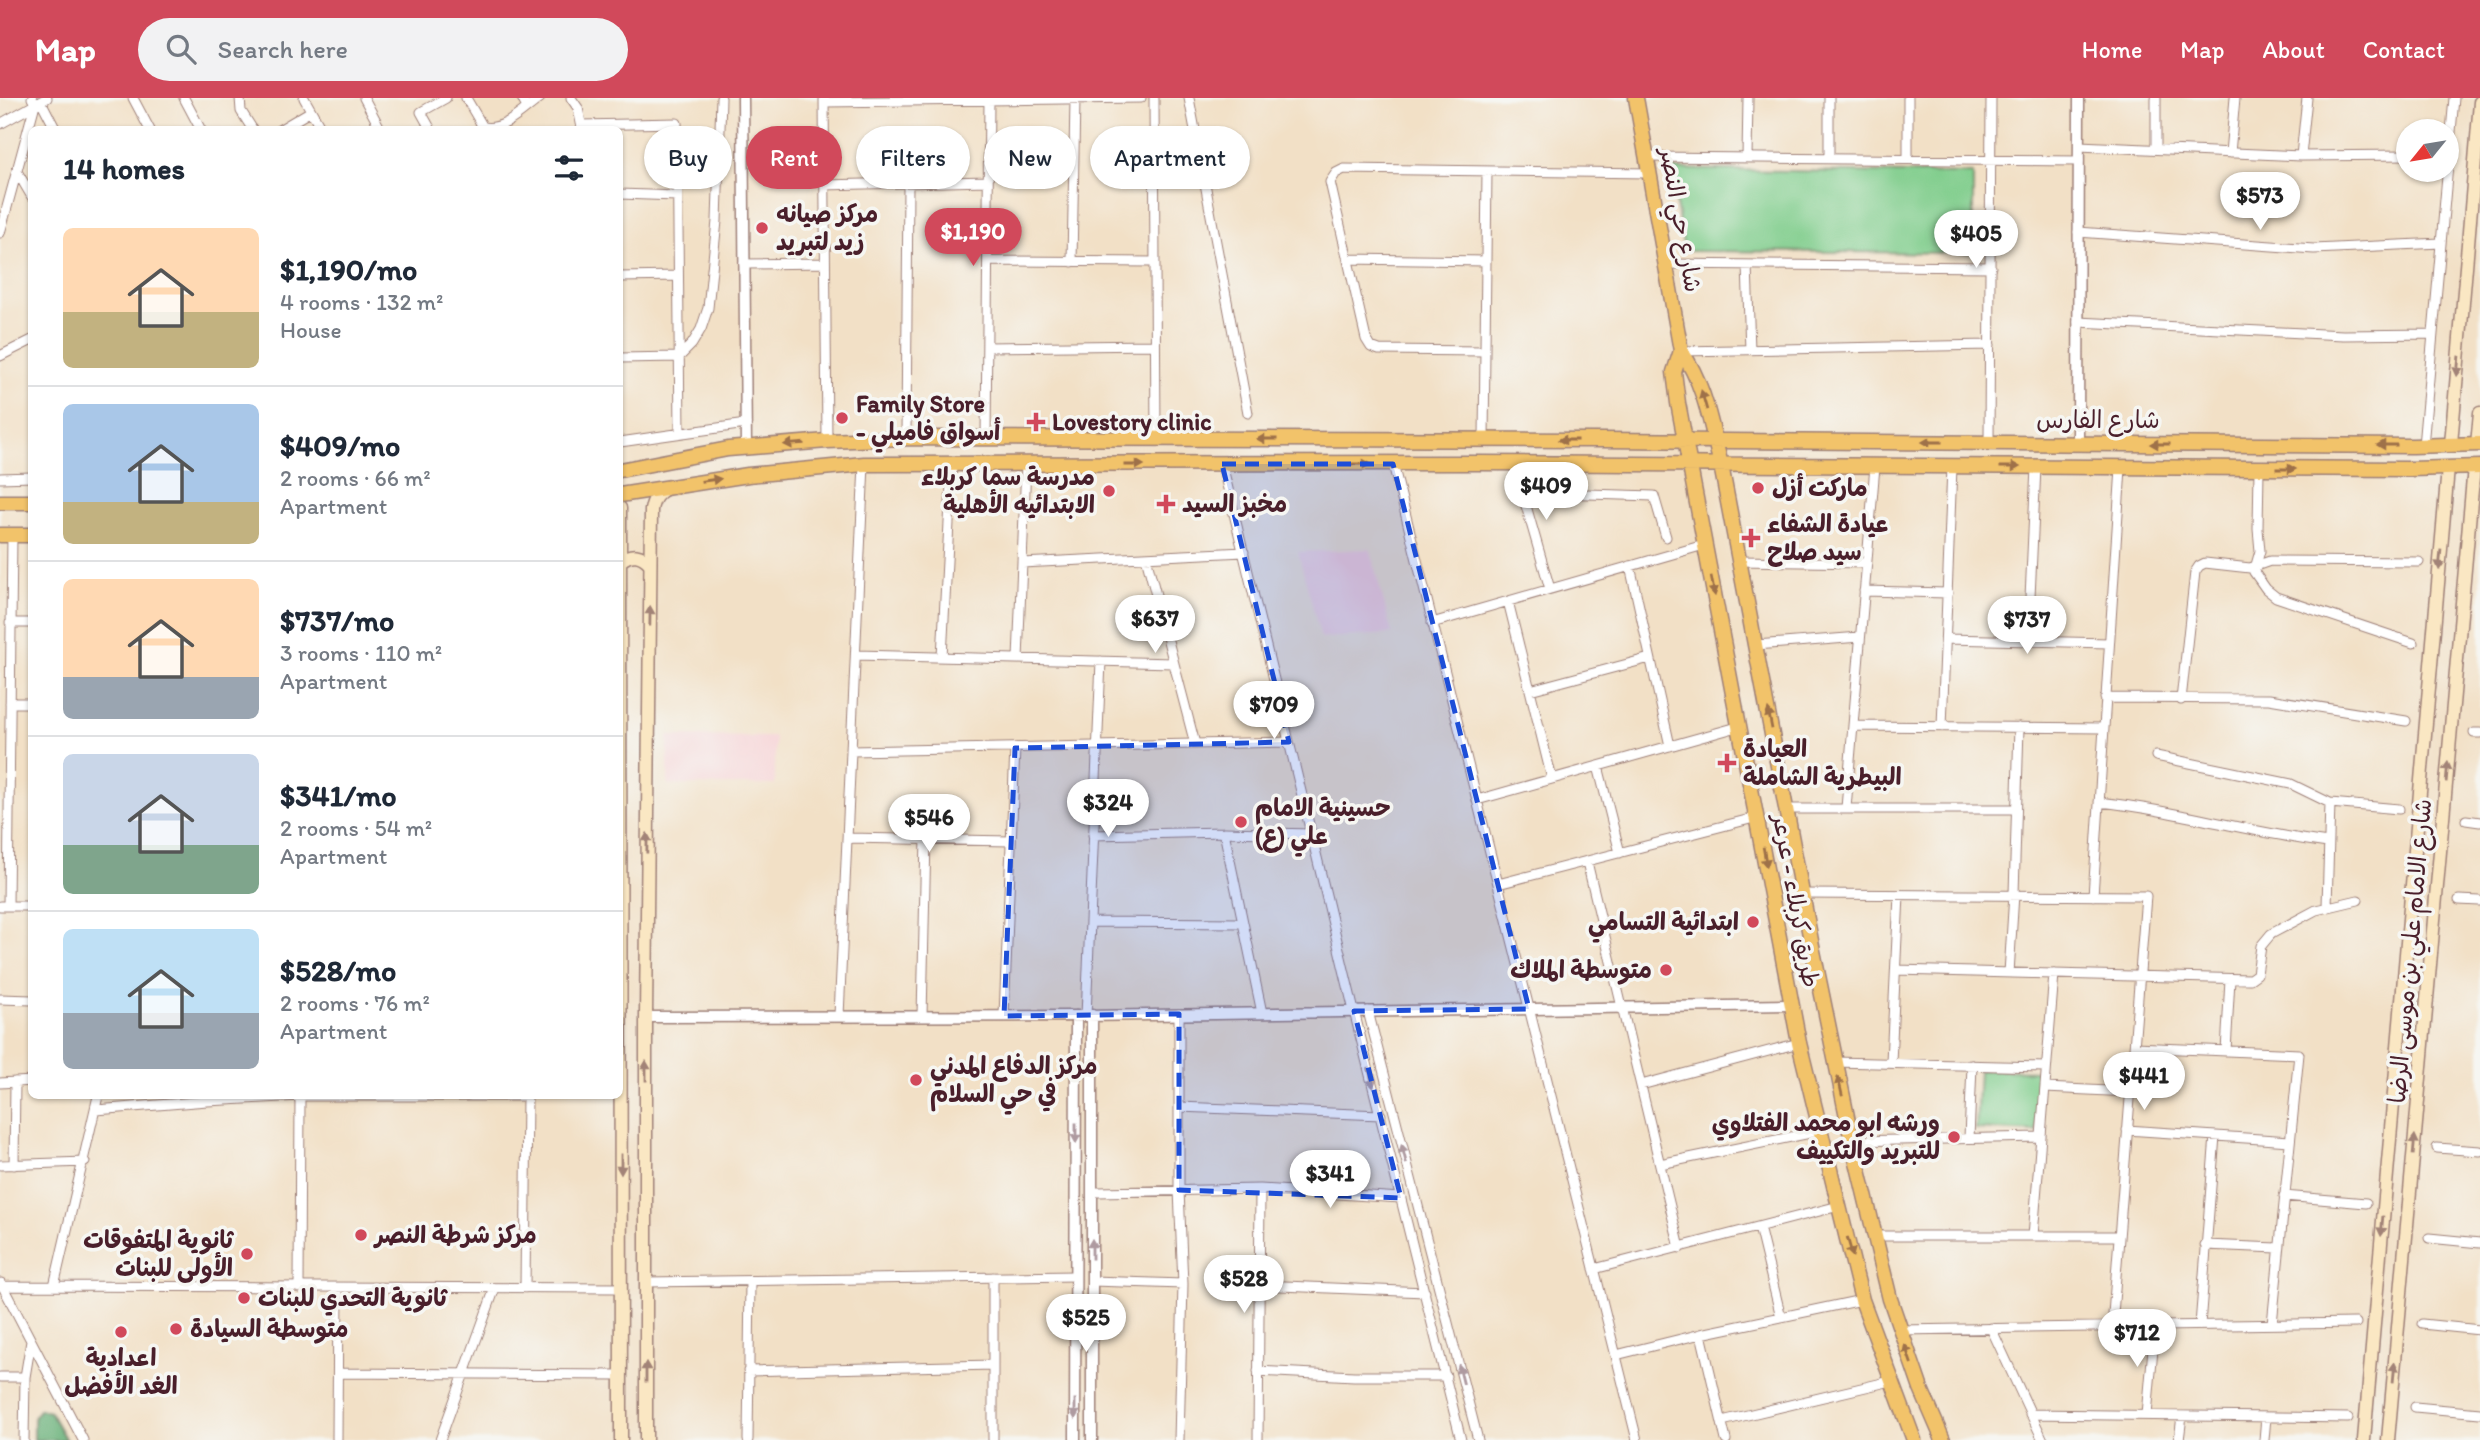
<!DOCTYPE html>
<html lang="en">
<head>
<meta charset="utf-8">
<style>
  body { margin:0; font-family:Itim,"Playpen Sans Arabic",sans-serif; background:#f2f2f3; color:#1f2937; height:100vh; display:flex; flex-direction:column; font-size:26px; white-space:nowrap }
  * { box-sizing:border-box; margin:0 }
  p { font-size:23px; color:#747a83 }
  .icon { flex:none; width:38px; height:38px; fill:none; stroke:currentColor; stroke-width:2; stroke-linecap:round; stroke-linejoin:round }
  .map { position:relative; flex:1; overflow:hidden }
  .drawer { position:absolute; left:28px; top:28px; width:595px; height:973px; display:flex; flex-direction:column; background:#fff; border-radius:10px; box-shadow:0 2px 5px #0004 }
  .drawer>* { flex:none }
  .top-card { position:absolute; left:644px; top:28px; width:665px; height:63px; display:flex; gap:14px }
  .needle { width:46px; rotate:240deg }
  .controls { position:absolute; left:2396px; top:21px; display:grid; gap:14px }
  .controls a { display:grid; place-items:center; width:63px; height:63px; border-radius:50%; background:#fff; box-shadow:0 2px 5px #0004; font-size:35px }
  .price { position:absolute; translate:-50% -60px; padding:0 16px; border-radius:24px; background:#fff; color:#222; font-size:23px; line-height:46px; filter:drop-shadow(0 2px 4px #0008) }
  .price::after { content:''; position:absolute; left:50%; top:42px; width:21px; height:16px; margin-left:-10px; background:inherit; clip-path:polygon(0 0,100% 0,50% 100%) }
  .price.current { background:#d1495b; color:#fff }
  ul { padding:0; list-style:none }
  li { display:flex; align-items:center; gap:21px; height:175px; padding:0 35px }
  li+li { border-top:2px solid #e0e1e3 }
  li span { display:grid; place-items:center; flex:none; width:196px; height:140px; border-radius:10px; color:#555 }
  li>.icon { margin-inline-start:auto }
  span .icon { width:84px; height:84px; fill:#fffc; stroke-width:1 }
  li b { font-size:30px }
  h2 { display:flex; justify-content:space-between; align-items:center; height:84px; padding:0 35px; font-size:30px }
  .tag { padding:0 24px; border-radius:32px; background:#fff; box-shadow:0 2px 5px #0004; font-size:24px; line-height:63px }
  .tag.current { background:#d1495b; color:#fff }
  header { display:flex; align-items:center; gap:42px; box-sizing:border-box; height:98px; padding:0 35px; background:#d1495b; color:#fff }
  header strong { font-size:33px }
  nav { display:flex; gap:38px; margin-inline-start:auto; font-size:24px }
  .search { width:490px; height:63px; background:#f2f2f3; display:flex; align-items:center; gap:18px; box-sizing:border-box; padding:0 24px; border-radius:38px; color:#747a83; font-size:26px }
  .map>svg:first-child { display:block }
</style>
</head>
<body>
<header>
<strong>Map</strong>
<div class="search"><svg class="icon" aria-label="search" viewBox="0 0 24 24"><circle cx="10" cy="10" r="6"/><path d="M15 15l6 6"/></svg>Search here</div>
<nav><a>Home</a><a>Map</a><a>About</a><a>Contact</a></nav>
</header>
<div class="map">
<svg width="2480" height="1342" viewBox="0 0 2480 1342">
  <rect width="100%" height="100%" fill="#f6f6f2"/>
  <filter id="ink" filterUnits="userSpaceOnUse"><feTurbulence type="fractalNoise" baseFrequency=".0143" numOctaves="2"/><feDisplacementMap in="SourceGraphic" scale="14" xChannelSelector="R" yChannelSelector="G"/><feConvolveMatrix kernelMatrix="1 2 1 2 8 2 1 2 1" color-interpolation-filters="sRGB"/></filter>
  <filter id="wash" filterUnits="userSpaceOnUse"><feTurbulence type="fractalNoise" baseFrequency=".00686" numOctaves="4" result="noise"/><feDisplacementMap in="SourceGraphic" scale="28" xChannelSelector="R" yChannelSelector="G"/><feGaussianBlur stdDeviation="1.57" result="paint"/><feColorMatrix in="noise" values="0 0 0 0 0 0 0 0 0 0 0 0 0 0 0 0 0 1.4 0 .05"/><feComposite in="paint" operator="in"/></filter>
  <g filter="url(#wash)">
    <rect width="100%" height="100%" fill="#f2e0c6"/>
    <path fill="#f7cfd3" d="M 1370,451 L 1392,536 L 1321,540 L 1298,454 Z
      M 668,638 L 775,639 L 775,687 L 668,687 Z"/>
    <path fill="#80cd8c" stroke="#65765c" stroke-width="2" d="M 1670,71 L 1973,76 L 1973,155 L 1684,153 Z
      M 1979,972 L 2040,973 L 2036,1034 L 1976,1031 Z"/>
    <path fill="#68b078" stroke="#596852" stroke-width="2" d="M 40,1311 L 50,1314 L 66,1342 L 34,1342 L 34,1318 Z"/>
  </g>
  <g filter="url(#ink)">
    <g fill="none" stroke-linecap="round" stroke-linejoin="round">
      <g stroke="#9e8078" stroke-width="11">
        <path id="minor" d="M 133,0 L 150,32
          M 184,0 L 201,32
          M 240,0 L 241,13 L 253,32
          M 304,0 L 322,32
          M 364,0 L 381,32
          M 466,0 L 483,29 L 479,31
          M 522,0 L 527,10
          M 571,0 L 578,10 L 582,30
          M 824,0 L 827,343
          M 1154,0 L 1156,341
          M 1189,0 L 1248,315
          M 41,3 L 56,32
          M 824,4 L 1141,0
          M 0,26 L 47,0
          M 582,27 L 677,25 L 680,335
          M 483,29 C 505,33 523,12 540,0
          M 279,32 L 311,13
          M 431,32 L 421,14 L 446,0
          M 2079,48 L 2301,58 L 2408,57
          M 2156,51 L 2156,0
          M 2230,55 L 2235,0
          M 2301,58 L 2307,0
          M 1647,59 L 2079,63
          M 1747,60 L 1748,0
          M 1829,60 L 1829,0
          M 1908,61 L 1908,0
          M 18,75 L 32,99
          M 824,87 L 988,83
          M 620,96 L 677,98
          M 2078,134 L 2314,151 L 2441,145
          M 0,135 L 35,6 L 32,0
          M 1348,161 L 1486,163
          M 988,163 L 1155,164
          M 1072,164 L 1075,1
          M 744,166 L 824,165
          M 1666,166 L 1991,169
          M 1747,167 L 1750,252
          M 620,179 L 678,178
          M 2078,224 L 2343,237 L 2433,236
          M 987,249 L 1155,247
          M 1485,253 L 1379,252 L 1371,249 L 1366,241 L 1330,84 L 1336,75 L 1344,71 L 1650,75
          M 1681,253 L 1990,247
          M 0,258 L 32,242
          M 620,260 L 679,259 L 692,246 L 701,231 L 708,210 L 717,123 L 721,0
          M 906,340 L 908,86
          M 986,341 L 989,0
          M 1484,342 L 1487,73
          M 620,344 L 746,326
          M 1989,344 L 1991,0
          M 2423,348 L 2454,0
          M 1222,366 L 1354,913 L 1461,1342
          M 1393,366 L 1637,1342
          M 1514,366 L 1550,491
          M 2259,371 L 2258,431 L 2260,453 L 2254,474 L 2266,491 L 2276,499 L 2413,545
          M 0,380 L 32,379
          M 1522,394 L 1654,398 L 1666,439
          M 1146,459 L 1195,646
          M 1739,463 L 1867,465
          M 1022,465 L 1244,454
          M 1630,468 L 1670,648
          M 1864,493 L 1948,495
          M 1508,503 L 1552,681
          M 10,525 L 32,525
          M 1432,525 L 1704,447
          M 1946,541 L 2109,545
          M 2028,543 L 2036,369
          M 1756,547 L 1860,539
          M 856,557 L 1173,565
          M 942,559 L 952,367
          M 1018,561 L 1026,367
          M 1530,592 L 1650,560
          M 2105,600 L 2269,601 L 2406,623
          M 2181,602 L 2195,474 L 2199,468 L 2205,465 L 2250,470 L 2270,463 L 2419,464
          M 10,605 L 32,605
          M 1853,628 L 2104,630
          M 1942,629 L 1952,369
          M 2474,635 L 2480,635
          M 851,653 L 1289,644
          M 2156,658 L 2291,686 L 2330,705 L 2399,711
          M 1598,668 L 1620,755
          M 1477,702 L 1741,628
          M 2099,704 C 2176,712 2250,735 2328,745
          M 1846,710 L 1875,368
          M 1787,711 L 2016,711
          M 2466,722 L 2480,724
          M 1224,734 L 1262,915
          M 1093,737 L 1224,734 L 1311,736
          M 847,740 L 1011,743
          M 1587,764 L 1680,1150
          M 1498,786 L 1758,719
          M 1802,796 L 2146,798 L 2112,1229
          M 2093,798 L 2121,370
          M 2459,802 L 2480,803
          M 0,808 L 32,808
          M 8,808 L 12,437
          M 2327,808 L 2330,705
          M 1090,824 L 1243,825
          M 1896,872 L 2250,881 L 2257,876 L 2261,848 L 2271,836 L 2316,812 L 2358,802
          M 2009,875 L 2014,796 L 2019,629
          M 0,901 L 32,902
          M 1368,913 L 1478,1342
          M 1179,916 L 1179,1092 L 1183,1186 L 1179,1342
          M 839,918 L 864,366
          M 922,918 L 926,741
          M 1004,918 L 1015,650
          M 1086,918 L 1101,563
          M 2134,949 L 2299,956 L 2272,1226
          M 2226,953 L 2230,881
          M 1834,964 L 2046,969
          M 1891,964 L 1899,797
          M 0,985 L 32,983
          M 1641,987 L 1799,945
          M 2045,990 L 2130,994
          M 1179,1009 L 1381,1017
          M 96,1012 L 207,1003 L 300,998 L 527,998 L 525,1190
          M 2127,1032 L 2290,1043
          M 1969,1040 L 1972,967
          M 1852,1043 L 2040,1039
          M 2437,1050 L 2480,1053
          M 1660,1066 L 1820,1033
          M 0,1067 L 85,1064
          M 14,1067 L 15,984
          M 1098,1094 L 1260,1091 L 1401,1100
          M 2284,1098 L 2366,1105
          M 1759,1129 L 1781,1219
          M 1874,1138 L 2119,1138
          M 2033,1138 L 2054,876
          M 2429,1140 L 2480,1145
          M 2205,1147 L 2278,1150
          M 1594,1171 L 1839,1108
          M 993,1179 L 993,1342
          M 1092,1183 L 1183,1186
          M 646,1184 L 1075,1178
          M 1,1185 L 83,1342
          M 1259,1187 L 1425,1194
          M 0,1188 L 621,1190
          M 54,1188 L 98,998
          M 299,1190 L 300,998
          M 2422,1226 L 2480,1232
          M 2200,1227 L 2215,1038
          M 1991,1230 L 2043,1342
          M 1900,1232 L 2356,1225
          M 1701,1236 L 1726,1342
          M 1616,1257 L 1701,1236 L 1862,1202
          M 748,1273 L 993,1267
          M 1258,1273 L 1354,1278 L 1446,1278
          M 338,1275 L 621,1277
          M 0,1279 L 25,1279
          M 2415,1309 L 2480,1315
          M 2030,1316 L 2348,1320
          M 2147,1317 L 2155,1228
          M 1722,1323 L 1891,1283
          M 24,1342 L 25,1279 L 31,1243
          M 337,1342 L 338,1190
          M 440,1342 L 495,1190
          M 748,1342 L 750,1183
          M 1258,1342 L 1260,1091
          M 2179,1342 L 2182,1318
          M 2264,1342 L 2266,1319"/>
      </g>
      <g stroke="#9e8078" stroke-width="13">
        <path id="tertiary" d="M 743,0 L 746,349
          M 2078,345 L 2079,0
          M 646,919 L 1086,918 L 1792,907
          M 1075,1342 L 1076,918
          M 1092,1342 L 1092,917"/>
      </g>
      <g stroke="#9e8078" stroke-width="15">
        <path id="secondary" d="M 2451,346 L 2480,4
          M 2477,346 L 2480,315
          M 620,410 L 621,1342
          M 621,463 C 631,454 642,456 650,466
          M 646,1342 L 646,919 L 651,412 C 653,401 657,395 667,390
          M 2364,1342 L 2448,370
          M 2388,1342 L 2474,369"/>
      </g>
      <g stroke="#9e8078" stroke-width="17">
        <path id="primary" d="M 1636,0 L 1681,253 C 1705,286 1711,328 1721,367 L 1812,848 L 1852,1043 L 1890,1201 L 1921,1291 L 1943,1342
          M 1681,253 L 1674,274 L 1678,305 L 1799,945 L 1862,1202 L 1914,1342
          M 620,372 L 728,351 L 827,343 L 906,340 L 1602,342 L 2412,348 L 2480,346
          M 620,397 L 748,377 L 864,366 L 1478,365 L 2410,371 L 2480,369
          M 0,404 L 32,404
          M 0,437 L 32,437"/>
      </g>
      <use href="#minor" stroke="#fff" stroke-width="9"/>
      <use href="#tertiary" stroke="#fff" stroke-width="10"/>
      <use href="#secondary" stroke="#fae7c3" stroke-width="12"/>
      <use href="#primary" stroke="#f2c36a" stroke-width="14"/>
    </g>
    <defs><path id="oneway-solid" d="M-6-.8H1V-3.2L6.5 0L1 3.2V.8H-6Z" transform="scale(1.75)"/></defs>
    <g fill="#a28377">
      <use href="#oneway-solid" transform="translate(2458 268) rotate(95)"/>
      <use href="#oneway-solid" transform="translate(2440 462) rotate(95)"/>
      <use href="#oneway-solid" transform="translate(650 518) rotate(-89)"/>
      <use href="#oneway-solid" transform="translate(2447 674) rotate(-85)"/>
      <use href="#oneway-solid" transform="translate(647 745) rotate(-89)"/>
      <use href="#oneway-solid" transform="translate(646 973) rotate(-90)"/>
      <use href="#oneway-solid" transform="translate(2414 1047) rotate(-85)"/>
      <use href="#oneway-solid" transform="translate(621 1066) rotate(90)"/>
      <use href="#oneway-solid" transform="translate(2382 1128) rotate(95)"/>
      <use href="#oneway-solid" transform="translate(646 1274) rotate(-90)"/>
      <use href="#oneway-solid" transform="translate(2394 1274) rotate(-85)"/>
    </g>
    <g fill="#9e714a">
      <use href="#oneway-solid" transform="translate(1704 302) rotate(-106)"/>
      <use href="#oneway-solid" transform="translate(1267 341) rotate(-180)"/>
      <use href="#oneway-solid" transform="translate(1568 342) rotate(180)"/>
      <use href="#oneway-solid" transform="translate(1932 344) rotate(-180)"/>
      <use href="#oneway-solid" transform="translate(794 346) rotate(176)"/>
      <use href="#oneway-solid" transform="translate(2160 346) rotate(-180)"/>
      <use href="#oneway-solid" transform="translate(2387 347) rotate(-180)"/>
      <use href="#oneway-solid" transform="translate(1361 366)"/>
      <use href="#oneway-solid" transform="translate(1134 367)"/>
      <use href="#oneway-solid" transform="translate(2010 369)"/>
      <use href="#oneway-solid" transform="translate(2286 371)"/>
      <use href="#oneway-solid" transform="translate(711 382) rotate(-8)"/>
      <use href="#oneway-solid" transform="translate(1713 488) rotate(79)"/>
      <use href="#oneway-solid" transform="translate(1770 621) rotate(-101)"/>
      <use href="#oneway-solid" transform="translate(1765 759) rotate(80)"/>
      <use href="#oneway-solid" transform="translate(1840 988) rotate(-103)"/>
      <use href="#oneway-solid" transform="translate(1850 1149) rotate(74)"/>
      <use href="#oneway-solid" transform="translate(1908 1256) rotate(-109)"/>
    </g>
    <g fill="#ae9aa0">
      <use href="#oneway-solid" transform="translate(1371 980) rotate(76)"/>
      <use href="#oneway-solid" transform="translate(1076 1035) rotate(90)"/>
      <use href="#oneway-solid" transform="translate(1404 1056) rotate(-104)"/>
      <use href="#oneway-solid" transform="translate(1092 1151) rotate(-90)"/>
      <use href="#oneway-solid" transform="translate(1461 1276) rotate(-104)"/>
      <use href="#oneway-solid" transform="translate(1075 1311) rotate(90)"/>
    </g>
  </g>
  <path fill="#1d4ed8" fill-opacity="0.2" stroke="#1d4ed8" stroke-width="5" stroke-dasharray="14 9" stroke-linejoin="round" d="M 1222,366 L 1393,366 L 1529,911 L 1354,913 L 1401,1100 L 1179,1092 L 1179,916 L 1004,918 L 1015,650 L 1289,644 Z"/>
  <g fill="#d1495b" stroke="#f6f6f2" stroke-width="2.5">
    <circle cx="762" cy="130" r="7"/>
    <circle cx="842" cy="320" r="7"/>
    <path d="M1032.5 313.5h7v7h7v7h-7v7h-7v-7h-7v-7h7z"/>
    <circle cx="1758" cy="390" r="7"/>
    <circle cx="1109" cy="393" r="7"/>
    <path d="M1162.5 395.5h7v7h7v7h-7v7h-7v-7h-7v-7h7z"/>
    <path d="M1747.5 429.5h7v7h7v7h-7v7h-7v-7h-7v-7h7z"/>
    <path d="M1723.5 654.5h7v7h7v7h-7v7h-7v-7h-7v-7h7z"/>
    <circle cx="1241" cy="724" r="7"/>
    <circle cx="1753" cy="824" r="7"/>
    <circle cx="1666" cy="872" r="7"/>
    <circle cx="916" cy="982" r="7"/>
    <circle cx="1954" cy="1039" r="7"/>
    <circle cx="361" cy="1137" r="7"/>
    <circle cx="247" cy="1156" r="7"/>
    <circle cx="244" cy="1200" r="7"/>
    <circle cx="176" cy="1231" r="7"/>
    <circle cx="121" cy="1234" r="7"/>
  </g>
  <g text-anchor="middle" stroke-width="7" stroke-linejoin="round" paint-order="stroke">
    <g font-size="24" font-weight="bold" fill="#4a1f2b" stroke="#f6f6f2" text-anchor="start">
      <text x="776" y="124">مركز صيانه<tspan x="776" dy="28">زيد لتبريد</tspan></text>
      <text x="856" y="314">Family Store<tspan x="856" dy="28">- أسواق فاميلي</tspan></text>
      <text x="1052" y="332">Lovestory clinic</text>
      <text x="1095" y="387" text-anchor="end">مدرسة سما كربلاء<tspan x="1095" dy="28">الابتدائيه الأهلية</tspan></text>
      <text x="1772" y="398">ماركت أزل</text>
      <text x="1182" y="414">مخبز السيد</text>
      <text x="1767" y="434">عيادة الشفاء<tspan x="1767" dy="28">سيد صلاح</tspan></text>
      <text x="1743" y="659">العيادة<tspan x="1743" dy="28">البيطرية الشاملة</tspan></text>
      <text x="1255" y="718">حسينية الامام<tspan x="1255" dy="28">علي (ع)</tspan></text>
      <text x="1739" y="832" text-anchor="end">ابتدائية التسامي</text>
      <text x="1652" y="880" text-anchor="end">متوسطة الملاك</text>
      <text x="930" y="976">مركز الدفاع المدني<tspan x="930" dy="28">في حي السلام</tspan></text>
      <text x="1940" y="1033" text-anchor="end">ورشه ابو محمد الفتلاوي<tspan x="1940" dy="28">للتبريد والتكييف</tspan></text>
      <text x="375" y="1145">مركز شرطة النصر</text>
      <text x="233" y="1150" text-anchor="end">ثانوية المتفوقات<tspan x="233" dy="28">الأولى للبنات</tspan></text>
      <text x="258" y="1208">ثانوية التحدي للبنات</text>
      <text x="190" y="1239">متوسطة السيادة</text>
      <text x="121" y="1268" text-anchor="middle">اعدادية<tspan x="121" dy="28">الغد الأفضل</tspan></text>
    </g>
    <g font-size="24" fill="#4a1f2b" stroke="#f6f6f2">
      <text transform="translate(1681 122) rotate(80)" y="8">شارع حي النصر</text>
      <text x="2098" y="330">شارع الفارس</text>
      <text transform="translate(1796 803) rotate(80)" y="8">طريق كربلاء - عرعر</text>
      <text transform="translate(2410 853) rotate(-85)" y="8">شارع الامام علي بن موسى الرضا</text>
    </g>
  </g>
</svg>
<div class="controls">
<a><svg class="needle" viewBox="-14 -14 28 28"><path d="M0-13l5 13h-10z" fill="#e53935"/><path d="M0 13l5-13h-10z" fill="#747a83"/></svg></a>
</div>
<b class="price" style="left:2260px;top:134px">$573</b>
<b class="price current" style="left:973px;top:170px">$1,190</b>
<b class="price" style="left:1976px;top:172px">$405</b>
<b class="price" style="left:1546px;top:424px">$409</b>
<b class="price" style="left:1155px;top:557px">$637</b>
<b class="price" style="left:2027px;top:558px">$737</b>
<b class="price" style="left:1274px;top:643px">$709</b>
<b class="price" style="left:1108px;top:741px">$324</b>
<b class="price" style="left:929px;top:756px">$546</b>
<b class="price" style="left:2144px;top:1014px">$441</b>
<b class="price" style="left:1330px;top:1112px">$341</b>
<b class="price" style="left:1244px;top:1217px">$528</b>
<b class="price" style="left:1086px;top:1256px">$525</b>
<b class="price" style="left:2137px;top:1271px">$712</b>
<div class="top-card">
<a class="tag">Buy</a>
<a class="tag current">Rent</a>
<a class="tag">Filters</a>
<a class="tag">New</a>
<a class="tag">Apartment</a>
</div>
<section class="drawer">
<h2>14 homes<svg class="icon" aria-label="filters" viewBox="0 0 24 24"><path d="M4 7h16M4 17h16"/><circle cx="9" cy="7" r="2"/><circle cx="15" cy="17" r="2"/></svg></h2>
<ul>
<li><span style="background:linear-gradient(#ffd9b3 60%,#c2b280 0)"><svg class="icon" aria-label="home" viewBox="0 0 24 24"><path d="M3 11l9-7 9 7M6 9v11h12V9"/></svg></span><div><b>$1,190/mo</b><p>4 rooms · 132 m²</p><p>House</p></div></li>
<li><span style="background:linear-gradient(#a9c7e8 70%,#c2b280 0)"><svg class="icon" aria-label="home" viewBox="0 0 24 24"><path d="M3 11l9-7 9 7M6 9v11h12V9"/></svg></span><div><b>$409/mo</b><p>2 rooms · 66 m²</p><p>Apartment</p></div></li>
<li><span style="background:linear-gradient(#ffd9b3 70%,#9aa5b1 0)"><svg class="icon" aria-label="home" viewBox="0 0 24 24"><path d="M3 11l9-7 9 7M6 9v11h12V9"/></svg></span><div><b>$737/mo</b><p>3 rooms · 110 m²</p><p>Apartment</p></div></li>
<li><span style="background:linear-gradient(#c9d6e8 65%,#7fa58c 0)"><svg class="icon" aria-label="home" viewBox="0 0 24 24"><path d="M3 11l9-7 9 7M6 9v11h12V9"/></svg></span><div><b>$341/mo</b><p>2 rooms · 54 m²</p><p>Apartment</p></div></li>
<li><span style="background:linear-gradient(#bfe0f5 60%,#9aa5b1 0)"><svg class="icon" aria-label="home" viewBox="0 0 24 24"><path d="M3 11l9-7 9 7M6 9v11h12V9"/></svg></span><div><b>$528/mo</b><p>2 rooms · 76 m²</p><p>Apartment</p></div></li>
</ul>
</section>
</div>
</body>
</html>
